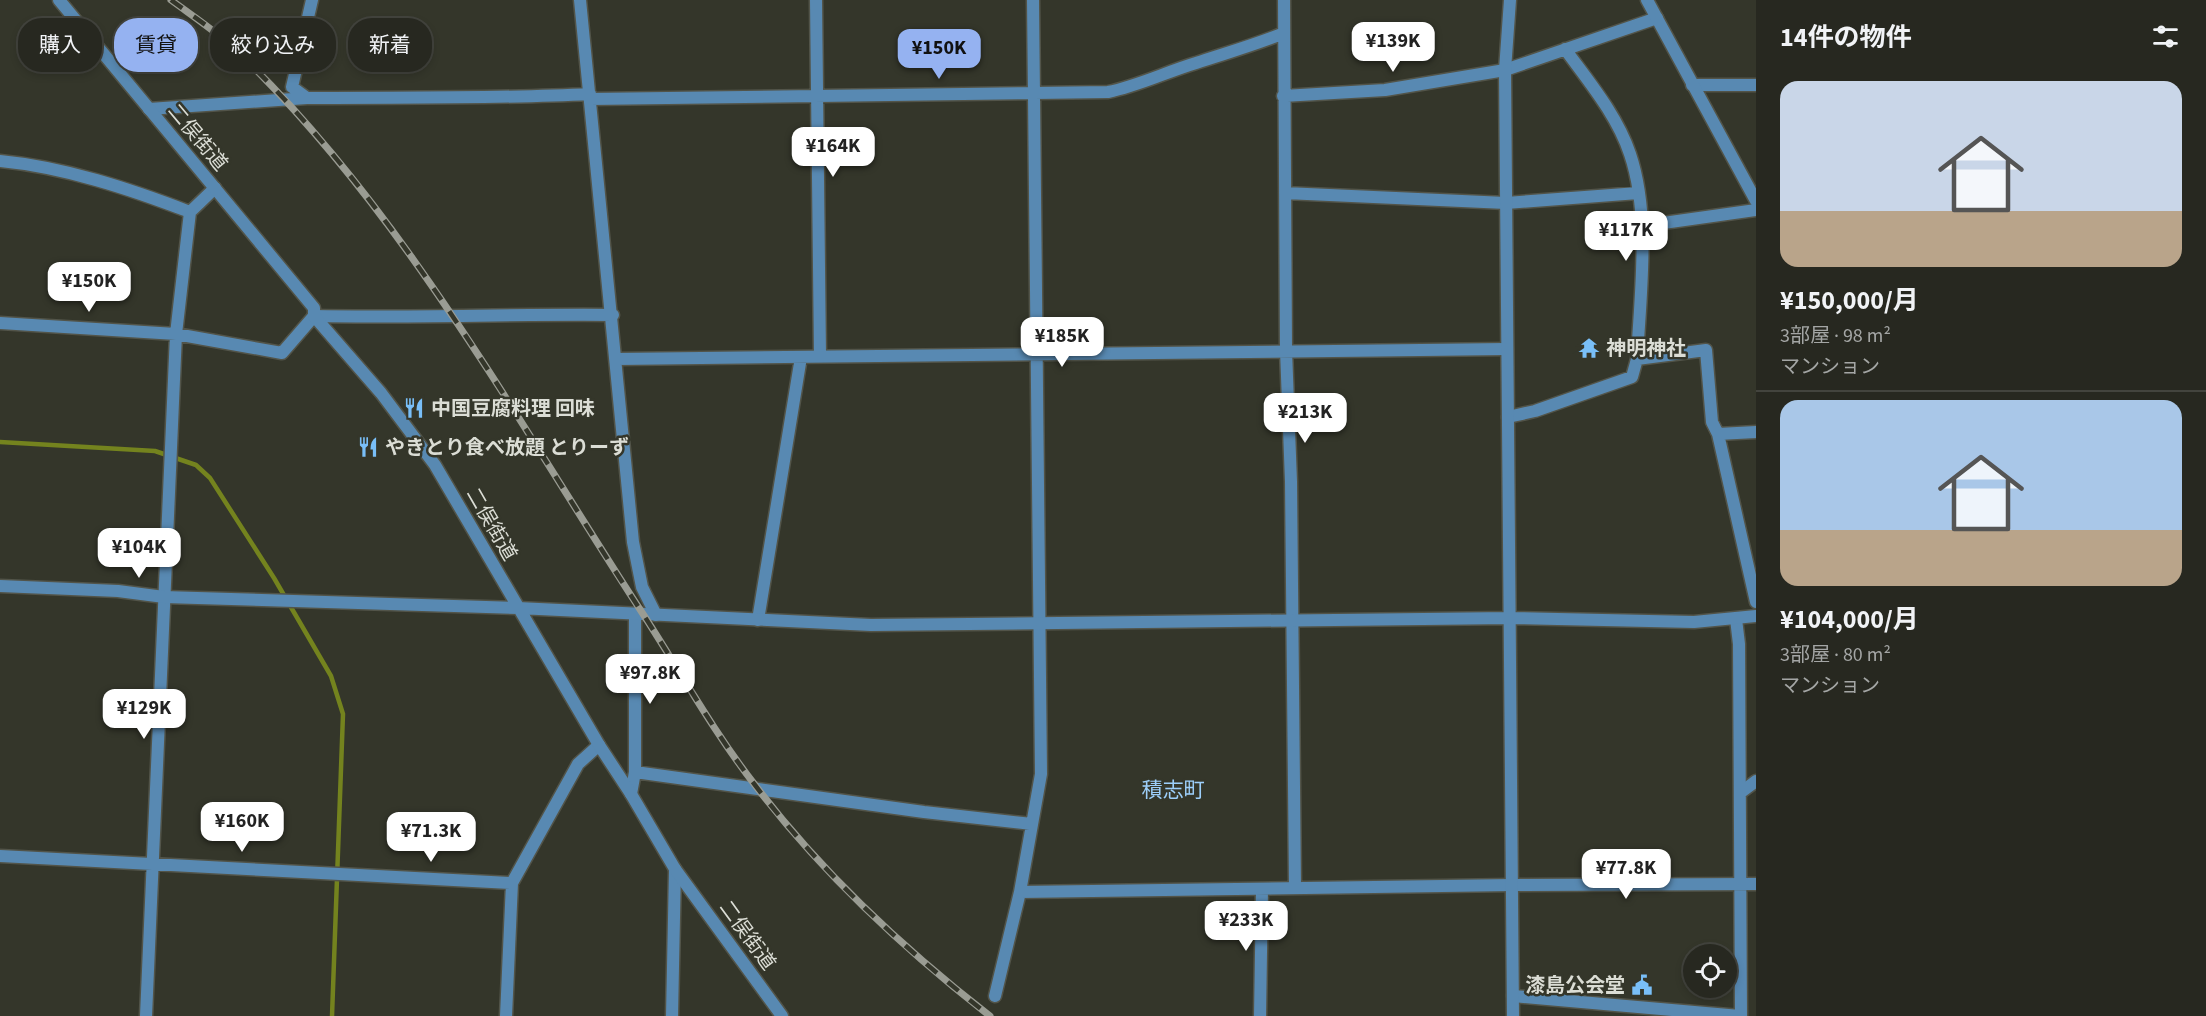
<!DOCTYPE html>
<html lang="ja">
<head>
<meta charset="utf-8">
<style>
  body { margin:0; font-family:"Source Sans 3","Noto Sans JP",sans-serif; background:#2f3029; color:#f1f3f6; height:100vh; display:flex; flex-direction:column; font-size:22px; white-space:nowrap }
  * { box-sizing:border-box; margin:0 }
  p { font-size:20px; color:#a4a6a5 }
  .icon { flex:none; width:33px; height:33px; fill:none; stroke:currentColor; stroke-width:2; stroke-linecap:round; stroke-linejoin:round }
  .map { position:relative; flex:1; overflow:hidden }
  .side { display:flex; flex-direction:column; background:#272820; width:450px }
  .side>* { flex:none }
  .banner { position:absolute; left:18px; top:18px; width:570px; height:54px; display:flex; gap:12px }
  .tools { position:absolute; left:1683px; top:944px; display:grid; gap:12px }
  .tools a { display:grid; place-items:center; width:54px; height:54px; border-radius:50%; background:#272820; box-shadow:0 3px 9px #0003,0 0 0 2px #43443e; font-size:30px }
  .price { position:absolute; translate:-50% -51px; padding:0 14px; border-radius:12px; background:#fff; color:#222; font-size:20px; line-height:39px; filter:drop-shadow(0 2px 3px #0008) }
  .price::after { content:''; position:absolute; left:50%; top:36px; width:18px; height:14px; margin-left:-9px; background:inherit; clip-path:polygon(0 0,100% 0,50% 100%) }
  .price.selected { background:#95b2f1; color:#111 }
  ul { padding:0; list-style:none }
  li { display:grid; align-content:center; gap:12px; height:318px; padding:0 24px }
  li+li { border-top:2px solid #43443e }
  li span { display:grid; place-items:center; height:186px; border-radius:18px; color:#555 }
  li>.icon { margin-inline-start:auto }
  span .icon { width:108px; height:108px; fill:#fffc; stroke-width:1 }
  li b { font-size:26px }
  h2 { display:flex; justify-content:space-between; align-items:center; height:72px; padding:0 24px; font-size:26px }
  .chip { padding:0 21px; border-radius:24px; background:#272820; box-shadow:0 3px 9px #0003,0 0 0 2px #43443e; font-size:21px; line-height:54px }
  .chip.selected { background:#95b2f1; color:#111 }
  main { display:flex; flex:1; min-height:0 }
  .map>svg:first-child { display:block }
</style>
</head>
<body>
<main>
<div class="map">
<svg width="1756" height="1016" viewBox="0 0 1756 1016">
  <rect width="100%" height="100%" fill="#34362a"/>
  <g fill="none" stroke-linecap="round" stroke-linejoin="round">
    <path stroke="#74831e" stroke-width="4.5" d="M 0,442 L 155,451 L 196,465 L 210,478 L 274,578 L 331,676 L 343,714 L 332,1016"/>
    <g stroke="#525449" stroke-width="15">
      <path id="minor" d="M 312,0 L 292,87 L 307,98 C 401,97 495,99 590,94
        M 580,0 L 633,542 L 642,587 L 656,615
        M 816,0 L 820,356
        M 1033,0 L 1041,774 L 1020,892 L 1512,885 L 1756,884
        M 1284,0 L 1286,350 L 1291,482 L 1295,888
        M 1692,85 L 1756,85
        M 1283,96 L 1385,90 L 1505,70 L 1657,18
        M 590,99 L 1108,92 C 1138,86 1166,72 1196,63 C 1226,53 1255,45 1284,33
        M 149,109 L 307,98
        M 0,161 C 64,167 130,189 190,212
        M 1285,193 L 1506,203 L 1638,193
        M 1642,226 L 1756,210
        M 0,323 L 176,334 L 282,353 L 314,316 C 414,318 513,314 613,315
        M 617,359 L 1507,349
        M 1637,359 L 1706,350 L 1712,422 L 1718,434 L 1756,602
        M 1508,417 L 1535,411 L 1632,377 L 1637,359 C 1640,295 1651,216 1630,154 C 1617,115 1589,82 1565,49
        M 1718,434 L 1756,432
        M 1736,619 L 1739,644 L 1741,1016
        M 758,620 L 801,357
        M 635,772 L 924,812 L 1032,824
        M 1740,793 L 1756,781
        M 631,794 L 635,772 L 635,614
        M 0,856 L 512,883
        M 995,996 L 1020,892
        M 1513,996 L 1740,1016
        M 146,1016 L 176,334 L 190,212 L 215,188
        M 506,1016 L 512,883 L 578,764 L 599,745
        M 672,1016 L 675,869
        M 1260,1016 L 1262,889"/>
    </g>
    <g stroke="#525449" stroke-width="15">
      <path id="tertiary" d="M 59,0 L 314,308 L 314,316 L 381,393 L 435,465 L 599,745 L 631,794 L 675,869 L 782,1016
        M 1510,0 L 1505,70 L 1513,1016
        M 1647,0 L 1756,201
        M 0,586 L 118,591 L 164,597 L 518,608 L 871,625 L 1510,618 L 1694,622 L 1756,616"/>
    </g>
    <use href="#minor" stroke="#5889b2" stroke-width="12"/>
    <use href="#tertiary" stroke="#5889b2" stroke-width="12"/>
    <g stroke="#9a9c93" stroke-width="7">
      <path id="rail" d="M 171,0 C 194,17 219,33 239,53 C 405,213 518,423 643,614 C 680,671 713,731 755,785 C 821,872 904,949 990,1016"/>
    </g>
    <use href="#rail" stroke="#34362a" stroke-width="4.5" stroke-dasharray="14" stroke-linecap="butt"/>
  </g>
  <defs>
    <g id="temple-bare" transform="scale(1.62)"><path d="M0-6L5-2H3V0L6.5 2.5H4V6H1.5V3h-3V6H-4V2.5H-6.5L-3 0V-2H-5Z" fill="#79bff8" stroke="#34362a" stroke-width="2.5" paint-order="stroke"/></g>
    <g id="restaurant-bare" transform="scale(1.62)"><path d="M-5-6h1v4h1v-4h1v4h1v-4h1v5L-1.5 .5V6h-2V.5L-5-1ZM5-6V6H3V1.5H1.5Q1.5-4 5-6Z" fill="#79bff8" stroke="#34362a" stroke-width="2.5" paint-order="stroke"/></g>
    <g id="civic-bare" transform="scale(1.62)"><path d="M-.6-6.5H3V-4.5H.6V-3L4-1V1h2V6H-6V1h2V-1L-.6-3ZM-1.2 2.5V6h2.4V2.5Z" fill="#79bff8" stroke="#34362a" stroke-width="2.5" paint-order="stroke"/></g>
  </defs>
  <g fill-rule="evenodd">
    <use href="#temple-bare" x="1589" y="348"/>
    <use href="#restaurant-bare" x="414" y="408"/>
    <use href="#restaurant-bare" x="368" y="447"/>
    <use href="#civic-bare" x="1642" y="985"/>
  </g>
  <g text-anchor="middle" stroke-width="5" stroke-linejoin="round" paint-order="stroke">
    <g font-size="20" fill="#dbddd5" stroke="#34362a">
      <text transform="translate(198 137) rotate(50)" y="7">二俣街道</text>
      <text transform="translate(492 524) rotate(60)" y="7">二俣街道</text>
      <text transform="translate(748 935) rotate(54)" y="7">二俣街道</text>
    </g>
    <g font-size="20" font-weight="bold" fill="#dbddd5" stroke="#34362a" text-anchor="start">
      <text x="1606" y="355">神明神社</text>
      <text x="431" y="415">中国豆腐料理 回味</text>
      <text x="385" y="454">やきとり食べ放題 とりーず</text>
      <text x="1625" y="992" text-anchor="end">漆島公会堂</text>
    </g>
    <g font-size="21" fill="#9dcffa" stroke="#34362a">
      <text x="1173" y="797">積志町</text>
    </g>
  </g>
</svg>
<div class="tools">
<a><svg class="icon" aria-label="locate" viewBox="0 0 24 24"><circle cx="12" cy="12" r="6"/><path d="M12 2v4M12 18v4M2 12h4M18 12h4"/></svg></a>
</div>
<b class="price" style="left:1393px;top:73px">¥139K</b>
<b class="price selected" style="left:939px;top:80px">¥150K</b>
<b class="price" style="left:833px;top:178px">¥164K</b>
<b class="price" style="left:1626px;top:262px">¥117K</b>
<b class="price" style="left:89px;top:313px">¥150K</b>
<b class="price" style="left:1062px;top:368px">¥185K</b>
<b class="price" style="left:1305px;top:444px">¥213K</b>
<b class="price" style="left:139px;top:579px">¥104K</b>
<b class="price" style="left:650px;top:705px">¥97.8K</b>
<b class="price" style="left:144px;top:740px">¥129K</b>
<b class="price" style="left:242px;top:853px">¥160K</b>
<b class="price" style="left:431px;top:863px">¥71.3K</b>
<b class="price" style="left:1626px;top:900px">¥77.8K</b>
<b class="price" style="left:1246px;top:952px">¥233K</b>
<div class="banner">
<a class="chip">購入</a>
<a class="chip selected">賃貸</a>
<a class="chip">絞り込み</a>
<a class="chip">新着</a>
</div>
</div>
<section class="side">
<h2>14件の物件<svg class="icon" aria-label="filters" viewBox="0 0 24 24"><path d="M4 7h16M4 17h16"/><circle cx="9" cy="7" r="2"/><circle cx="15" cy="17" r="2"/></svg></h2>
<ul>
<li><span style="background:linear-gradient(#c9d6e8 70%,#b9a48a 0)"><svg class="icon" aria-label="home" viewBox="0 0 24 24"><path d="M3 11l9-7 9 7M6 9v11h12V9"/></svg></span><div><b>¥150,000/月</b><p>3部屋 · 98 m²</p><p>マンション</p></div></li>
<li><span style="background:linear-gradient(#a9c7e8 70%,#b9a48a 0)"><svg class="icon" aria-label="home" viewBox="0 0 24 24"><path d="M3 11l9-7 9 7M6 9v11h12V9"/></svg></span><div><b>¥104,000/月</b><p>3部屋 · 80 m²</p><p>マンション</p></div></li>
</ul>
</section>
</main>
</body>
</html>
